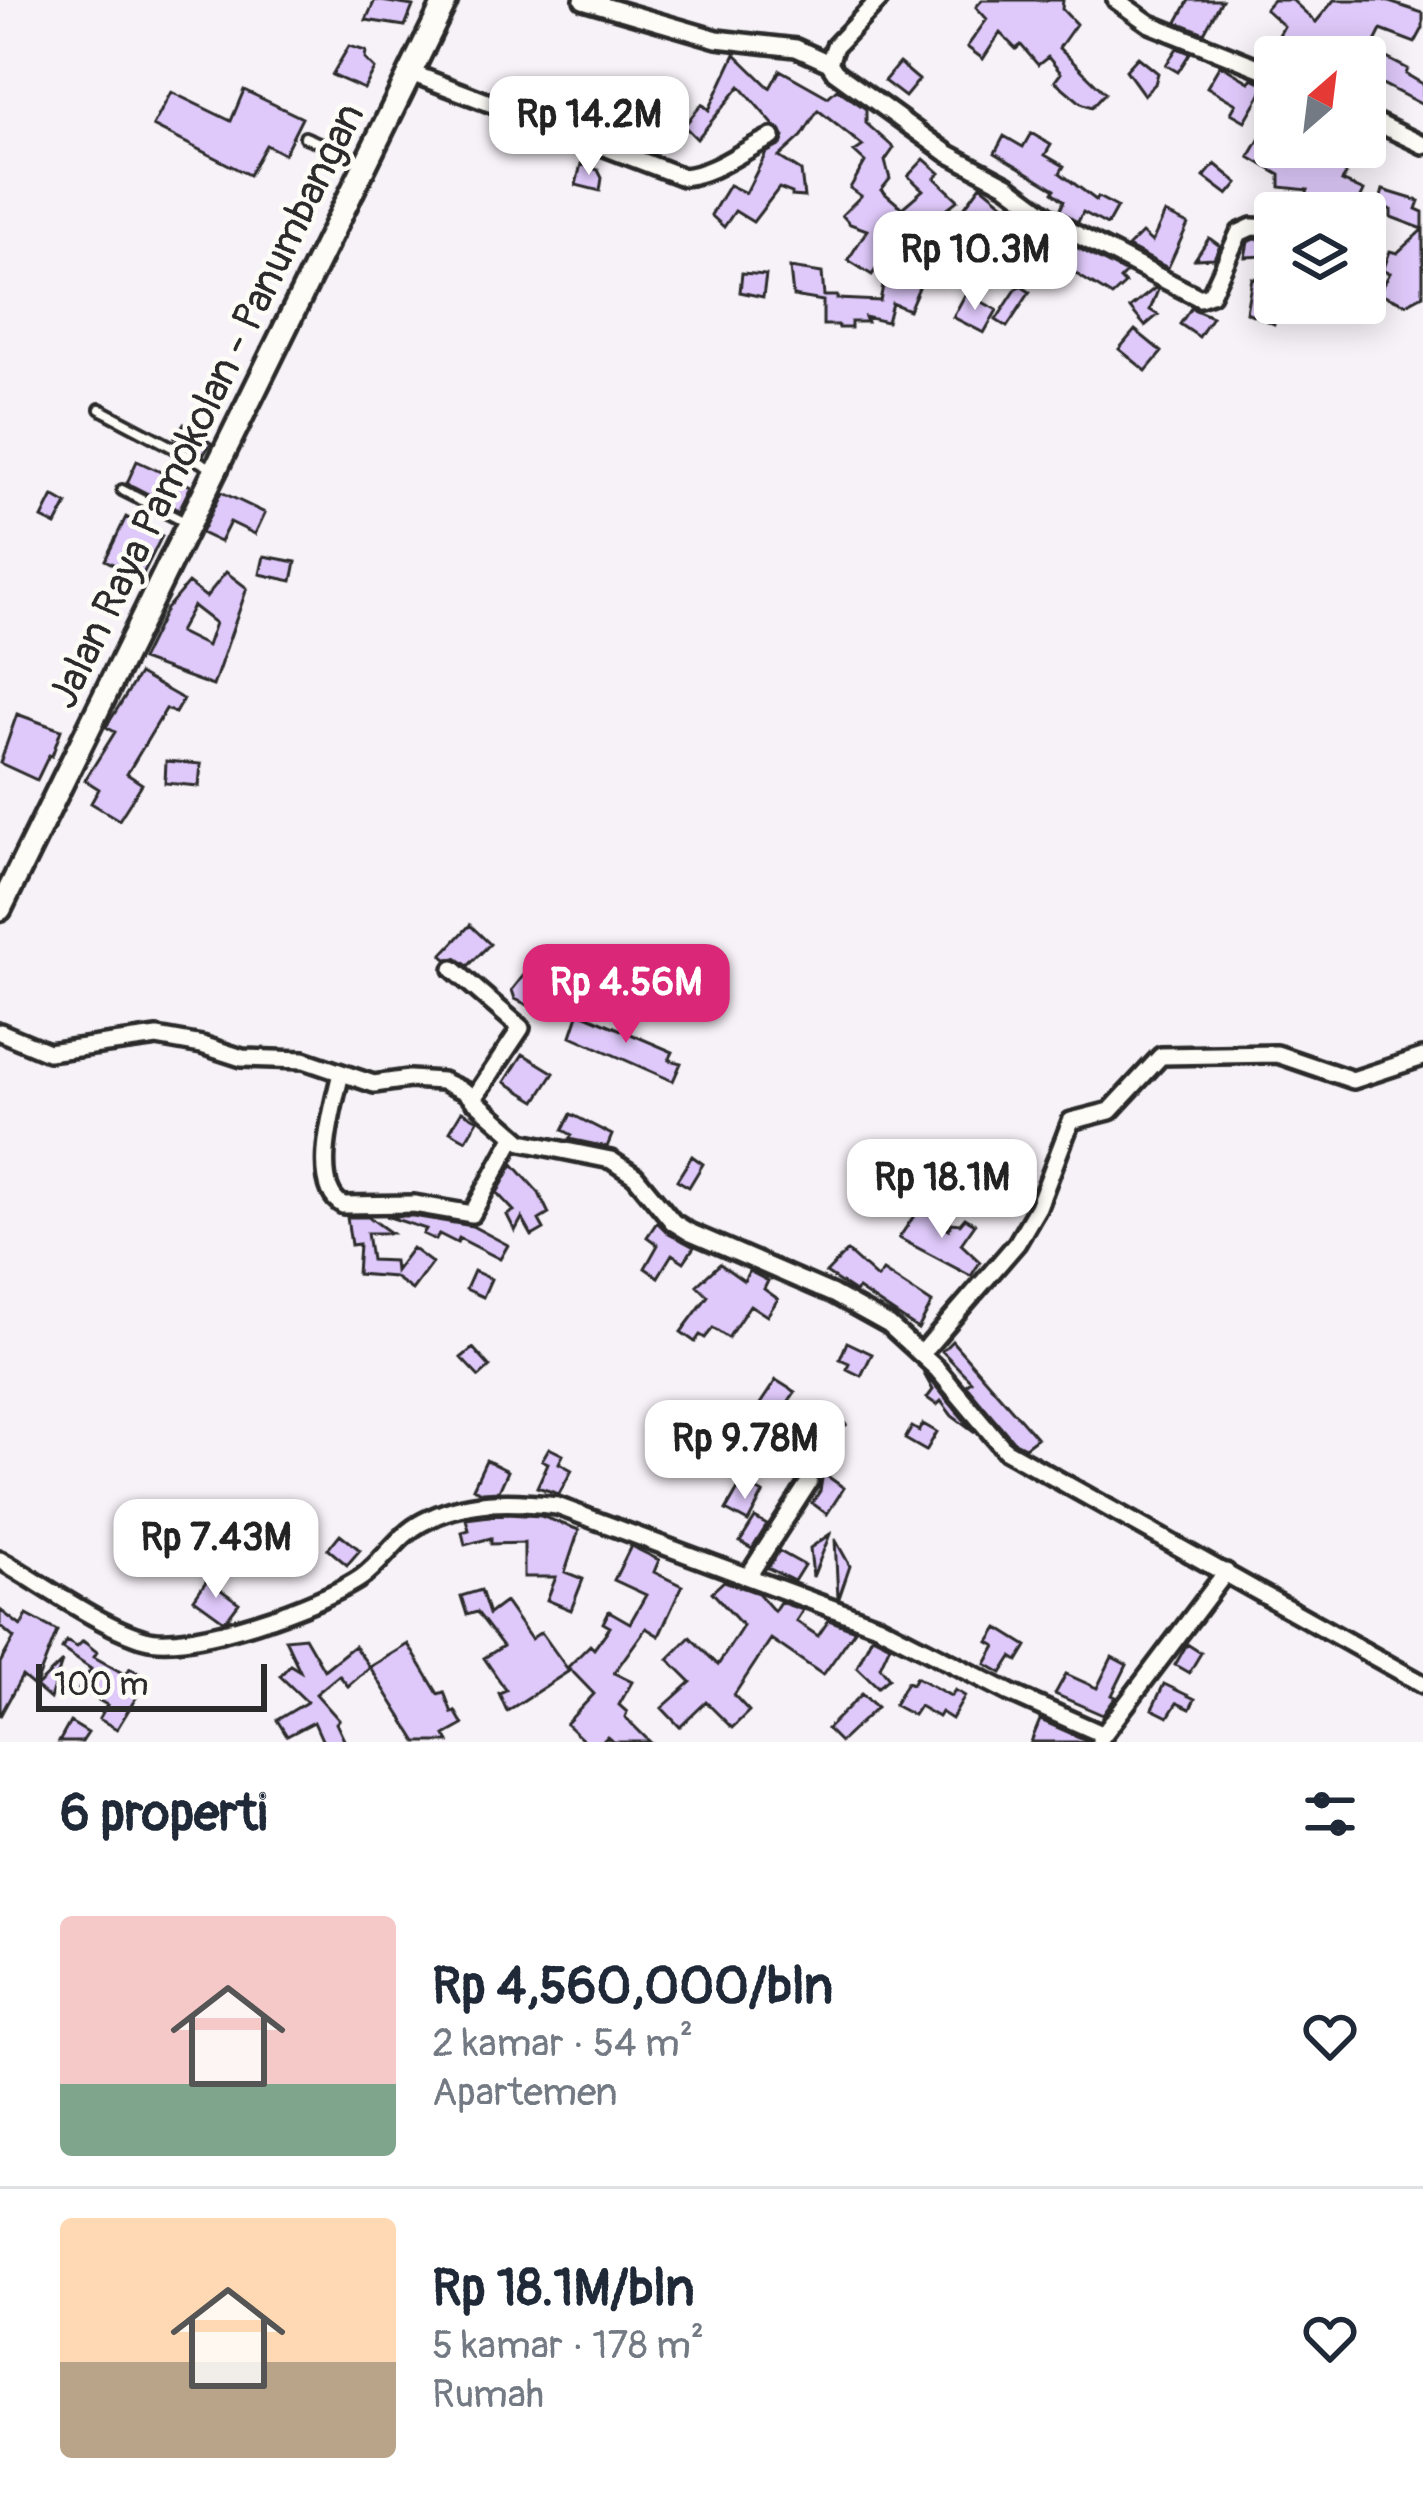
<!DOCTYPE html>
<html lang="id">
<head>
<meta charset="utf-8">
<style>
  body { margin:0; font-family:Pangolin,sans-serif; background:#f2f2f3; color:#1f2937; height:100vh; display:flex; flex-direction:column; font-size:45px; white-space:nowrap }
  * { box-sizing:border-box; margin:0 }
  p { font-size:39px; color:#747a83 }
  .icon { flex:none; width:66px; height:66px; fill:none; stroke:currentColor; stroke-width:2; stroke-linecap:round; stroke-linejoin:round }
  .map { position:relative; height:1742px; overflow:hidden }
  .details { display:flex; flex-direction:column; background:#fff; flex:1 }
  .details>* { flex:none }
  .needle { width:78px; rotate:28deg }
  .fabs { position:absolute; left:1254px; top:36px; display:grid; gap:24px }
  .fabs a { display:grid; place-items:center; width:132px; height:132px; border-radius:12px; background:#fff; box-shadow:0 6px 30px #0003; font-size:60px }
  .scale { position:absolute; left:36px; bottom:30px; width:231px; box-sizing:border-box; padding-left:12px; border:6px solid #2b2b2b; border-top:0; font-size:33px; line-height:42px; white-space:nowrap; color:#2b2b2b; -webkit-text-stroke:9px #fdfcf7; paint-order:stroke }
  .price { position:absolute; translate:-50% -102px; padding:0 27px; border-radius:24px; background:#fff; color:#222; font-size:39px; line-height:78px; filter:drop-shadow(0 3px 6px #0008) }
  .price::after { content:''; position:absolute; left:50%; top:72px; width:36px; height:27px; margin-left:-18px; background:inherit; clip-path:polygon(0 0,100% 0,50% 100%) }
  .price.active { background:#db2777; color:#fff }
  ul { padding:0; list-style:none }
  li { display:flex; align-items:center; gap:36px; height:300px; padding:0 60px }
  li+li { border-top:3px solid #e0e1e3 }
  li span { display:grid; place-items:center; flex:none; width:336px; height:240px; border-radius:12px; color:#555 }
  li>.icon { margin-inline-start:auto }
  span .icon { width:144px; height:144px; fill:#fffc; stroke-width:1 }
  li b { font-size:51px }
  h2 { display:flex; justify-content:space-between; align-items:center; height:144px; padding:0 60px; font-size:51px }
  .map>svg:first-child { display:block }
</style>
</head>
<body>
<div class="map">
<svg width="1423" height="1742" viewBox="0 0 1423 1742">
  <rect width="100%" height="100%" fill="#f7f2f8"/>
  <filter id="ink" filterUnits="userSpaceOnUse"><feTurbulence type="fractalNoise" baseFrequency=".00833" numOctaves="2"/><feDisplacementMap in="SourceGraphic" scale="24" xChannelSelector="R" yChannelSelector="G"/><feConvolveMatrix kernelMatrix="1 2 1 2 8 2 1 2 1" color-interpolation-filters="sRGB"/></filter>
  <g filter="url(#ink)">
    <path fill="#dfc9fa" stroke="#2b2b2b" stroke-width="3" fill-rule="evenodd" d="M 375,0 L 413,6 L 405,26 L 366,20 Z
      M 982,0 L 1063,0 L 1062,9 L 1076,24 L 1059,48 L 1105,93 L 1092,107 L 1081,103 L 1055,81 L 1061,73 L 1048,57 L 1038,65 L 1021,45 L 1016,49 L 1000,33 L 983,59 L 967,47 L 987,19 L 976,7 Z
      M 1189,0 L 1222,0 L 1204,33 L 1177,22 Z
      M 1273,0 L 1292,0 L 1316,22 L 1334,0 L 1383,0 L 1423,13 L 1423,28 L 1415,43 L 1381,30 L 1371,50 L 1408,69 L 1406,74 L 1423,84 L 1423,105 L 1365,75 L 1365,57 L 1267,57 L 1284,26 L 1265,9 Z
      M 349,46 L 366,51 L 365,59 L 375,69 L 364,89 L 332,75 Z
      M 1177,48 L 1190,53 L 1178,72 L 1166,65 Z
      M 735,54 L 770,88 L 780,70 L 828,97 L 837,89 L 866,109 L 866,123 L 894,148 L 885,161 L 890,179 L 881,190 L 902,208 L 923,190 L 908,176 L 924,159 L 940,173 L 935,178 L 958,200 L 918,231 L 906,217 L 879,247 L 887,252 L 872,275 L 848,260 L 867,230 L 850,224 L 842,215 L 861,196 L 850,188 L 865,162 L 854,152 L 863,146 L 818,110 L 802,136 L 779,157 L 801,171 L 804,197 L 792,196 L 792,193 L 779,188 L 753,222 L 735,211 L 724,227 L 711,215 L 729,185 L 746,193 L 766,153 L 781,145 L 784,137 L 740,86 L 697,139 L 684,126 L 702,104 L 709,110 Z
      M 1138,57 L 1158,73 L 1155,84 L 1144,95 L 1126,70 Z
      M 899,63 L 919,80 L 905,97 L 884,81 Z
      M 1220,65 L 1249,82 L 1252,78 L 1266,85 L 1245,121 L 1231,113 L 1236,104 L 1207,87 Z
      M 244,90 L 302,118 L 284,154 L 266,145 L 249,175 L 153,126 L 171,92 L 231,121 Z
      M 1275,130 L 1275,147 L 1281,149 L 1273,164 L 1316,163 L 1326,147 L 1346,175 L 1342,181 L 1364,191 L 1354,213 L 1312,213 L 1301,208 L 1308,190 L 1280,187 L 1280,175 L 1249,157 L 1260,138 L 1267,142 Z
      M 1031,133 L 1051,145 L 1045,155 L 1064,166 L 1060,173 L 1096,200 L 1098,197 L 1117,207 L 1107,225 L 1083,212 L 1078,222 L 1072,219 L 1060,210 L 1064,201 L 1053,192 L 1055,189 L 995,153 L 1004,136 L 1023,147 Z
      M 581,164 L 598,170 L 602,178 L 600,191 L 576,185 Z
      M 1215,164 L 1238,183 L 1228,195 L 1204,177 Z
      M 981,185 L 1003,203 L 988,220 L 978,212 L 956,239 L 979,255 L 968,271 L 956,262 L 939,285 L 924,275 L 943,249 L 937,244 Z
      M 1383,190 L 1419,201 L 1416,209 L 1423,212 L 1423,229 L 1391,217 L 1391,210 L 1379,204 Z
      M 1165,213 L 1188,224 L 1168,268 L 1128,247 L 1142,233 L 1152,242 Z
      M 1423,229 L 1423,295 L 1406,304 L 1379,293 L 1390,273 L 1383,271 L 1390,251 L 1397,253 Z
      M 1209,238 L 1220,246 L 1214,258 L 1195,259 Z
      M 1254,239 L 1265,240 L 1266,256 L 1245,257 L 1248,242 Z
      M 1070,244 L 1126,273 L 1120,279 L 1125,284 L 1112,296 L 1058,263 Z
      M 790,268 L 822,273 L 824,296 L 837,296 L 837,299 L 880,301 L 885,276 L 920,285 L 909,310 L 892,303 L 887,322 L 865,317 L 867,322 L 851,322 L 851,328 L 839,328 L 838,325 L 823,325 L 823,301 L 793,296 Z
      M 742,273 L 766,275 L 763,297 L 740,292 Z
      M 1252,278 L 1275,282 L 1275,303 L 1282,303 L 1274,324 L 1246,312 Z
      M 1019,285 L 1030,292 L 1007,327 L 996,320 Z
      M 1155,288 L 1158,290 L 1150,310 L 1158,315 L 1145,326 L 1130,308 Z
      M 966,293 L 997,310 L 984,333 L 953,317 Z
      M 1191,308 L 1212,317 L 1199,337 L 1180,324 Z
      M 1135,330 L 1162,352 L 1146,371 L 1119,349 Z
      M 184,424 L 211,443 L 204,454 L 175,437 Z
      M 137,461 L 191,486 L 179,510 L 127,483 Z
      M 221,492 L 265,513 L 255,534 L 230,522 L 220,542 L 201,533 Z
      M 53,496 L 67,504 L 56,525 L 42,518 Z
      M 126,517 L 162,536 L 141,578 L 105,560 Z
      M 264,556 L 296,562 L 292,581 L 260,574 Z
      M 226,572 L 247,588 L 213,686 L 141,660 L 166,609 L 188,583 L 206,597 ZM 193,606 L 215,623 L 207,646 L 179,632 Z
      M 139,674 L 183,699 L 175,713 L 166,709 L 127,774 L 142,784 L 119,820 L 91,803 L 99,789 L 85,780 L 115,732 L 106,727 Z
      M 17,714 L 61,730 L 52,756 L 49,755 L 37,780 L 0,763 Z
      M 166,761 L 201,764 L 199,786 L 165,783 Z
      M 470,925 L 490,944 L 468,966 L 456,958 L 447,959 L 442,955 Z
      M 528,970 L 562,991 L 539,996 L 547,999 L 541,1011 L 515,999 L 512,990 Z
      M 579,1012 L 673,1052 L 669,1060 L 681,1063 L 673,1081 L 571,1036 Z
      M 523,1054 L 554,1073 L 536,1101 L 505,1082 Z
      M 462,1111 L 478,1120 L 466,1140 L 450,1131 Z
      M 571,1114 L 612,1135 L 607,1147 L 569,1139 L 572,1135 L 563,1130 Z
      M 692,1156 L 703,1164 L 689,1187 L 677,1180 Z
      M 513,1164 L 539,1193 L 549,1214 L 539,1220 L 544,1229 L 532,1236 L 522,1218 L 515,1231 L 507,1215 L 514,1211 L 497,1193 Z
      M 920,1207 L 949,1229 L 952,1223 L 960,1224 L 965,1218 L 975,1224 L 961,1244 L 980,1262 L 971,1276 L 899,1238 Z
      M 386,1216 L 413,1216 L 472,1226 L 508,1245 L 500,1259 L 459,1238 L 457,1243 L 439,1234 L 436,1240 L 423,1234 L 426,1229 Z
      M 347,1217 L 369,1217 L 391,1233 L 367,1233 L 371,1260 L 394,1261 L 395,1271 L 412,1248 L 432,1263 L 412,1290 L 394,1277 L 357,1274 L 359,1244 L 351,1245 Z
      M 657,1222 L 667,1232 L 694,1247 L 684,1262 L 672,1254 L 658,1277 L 645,1268 L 658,1245 L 647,1237 Z
      M 847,1251 L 877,1278 L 883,1271 L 932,1303 L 918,1329 L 858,1289 L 855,1292 L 826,1273 Z
      M 720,1264 L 744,1281 L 749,1271 L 768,1281 L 764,1289 L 778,1299 L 767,1316 L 750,1305 L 728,1338 L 713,1328 L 705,1338 L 700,1335 L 695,1342 L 681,1332 L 708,1296 L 697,1285 Z
      M 474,1271 L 491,1279 L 483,1297 L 466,1289 Z
      M 952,1341 L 1037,1438 L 1025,1447 L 1013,1441 L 966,1385 L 971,1381 L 942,1351 Z
      M 847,1342 L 872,1354 L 861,1376 L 847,1369 L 849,1363 L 840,1359 Z
      M 473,1348 L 490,1367 L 479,1377 L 461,1358 Z
      M 923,1372 L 928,1377 L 975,1433 L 952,1416 L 941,1401 L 937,1405 L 927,1398 L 933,1390 Z
      M 776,1380 L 795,1392 L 773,1425 L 781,1431 L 770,1448 L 738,1427 L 749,1410 L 754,1413 Z
      M 833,1409 L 846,1425 L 833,1436 L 820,1420 Z
      M 923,1424 L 937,1432 L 926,1451 L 905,1439 L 912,1427 L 919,1431 Z
      M 549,1448 L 563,1455 L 559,1463 L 572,1470 L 559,1494 L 537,1487 L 548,1463 L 542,1460 Z
      M 486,1460 L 508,1471 L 499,1491 L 482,1492 L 473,1488 Z
      M 823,1473 L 844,1488 L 827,1514 L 812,1503 L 820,1491 Z
      M 742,1482 L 763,1494 L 748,1522 L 726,1510 Z
      M 506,1514 L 541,1516 L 579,1530 L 565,1572 L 583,1579 L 571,1610 L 547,1600 L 556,1577 L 524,1577 L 524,1543 L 491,1544 L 491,1538 L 465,1545 L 462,1532 L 469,1530 L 466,1519 Z
      M 755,1518 L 767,1525 L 752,1549 L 740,1542 Z
      M 340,1534 L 360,1550 L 347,1565 L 328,1549 Z
      M 830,1534 L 813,1577 L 810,1548 Z
      M 835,1539 L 850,1566 L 839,1598 L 838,1598 Z
      M 631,1546 L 659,1560 L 654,1572 L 682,1586 L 659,1636 L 646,1628 L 614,1673 L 632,1682 L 619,1705 L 627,1712 L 625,1717 L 650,1742 L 613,1742 L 607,1737 L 602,1742 L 585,1742 L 566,1724 L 594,1694 L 568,1667 L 590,1645 L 594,1649 L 610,1627 L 603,1623 L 609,1611 L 630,1623 L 646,1595 L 614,1580 Z
      M 779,1551 L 804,1565 L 794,1581 L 768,1568 Z
      M 207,1580 L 239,1603 L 227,1619 L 223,1620 L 194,1599 Z
      M 724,1581 L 758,1593 L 774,1611 L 780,1602 L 803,1610 L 796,1621 L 818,1636 L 829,1620 L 855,1630 L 823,1675 L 771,1639 L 734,1695 L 749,1711 L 732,1728 L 706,1702 L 680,1727 L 662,1708 L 691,1682 L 668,1659 L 690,1637 L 718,1665 L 743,1626 L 712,1592 Z
      M 481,1590 L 489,1614 L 505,1602 L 531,1639 L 541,1632 L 569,1671 L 507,1711 L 499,1693 L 506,1690 L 484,1658 L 503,1646 L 477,1612 L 467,1615 L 461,1596 Z
      M 0,1610 L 21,1626 L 27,1615 L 57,1631 L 35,1687 L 22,1676 L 0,1716 L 0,1663 L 14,1638 L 0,1626 Z
      M 998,1628 L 1027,1646 L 1018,1661 L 1012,1657 L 1002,1673 L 986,1664 L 996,1646 L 989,1642 Z
      M 872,1636 L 890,1645 L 880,1667 L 889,1678 L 878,1687 L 857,1667 Z
      M 305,1637 L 324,1670 L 354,1646 L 370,1667 L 348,1686 L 339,1675 L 316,1694 L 339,1720 L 336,1723 L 345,1742 L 323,1742 L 314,1722 L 287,1736 L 277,1720 L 307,1702 L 280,1676 L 290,1665 L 300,1671 L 285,1639 Z
      M 66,1641 L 77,1647 L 83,1641 L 97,1652 L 94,1657 L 126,1675 L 130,1668 L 148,1678 L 117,1729 L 99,1719 L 107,1705 L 79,1689 L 91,1669 L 62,1649 Z
      M 408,1644 L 438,1694 L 444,1692 L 452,1713 L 455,1711 L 463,1725 L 445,1735 L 449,1742 L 417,1742 L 370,1667 Z
      M 1187,1644 L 1201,1653 L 1189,1673 L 1175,1665 Z
      M 1112,1657 L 1127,1665 L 1112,1695 L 1116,1697 L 1103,1715 L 1055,1694 L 1066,1674 L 1097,1688 Z
      M 62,1662 L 50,1699 L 36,1687 Z
      M 916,1677 L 951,1696 L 955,1690 L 965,1696 L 952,1719 L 941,1712 L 938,1717 L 919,1706 L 913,1715 L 894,1705 L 907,1682 L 912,1684 Z
      M 1164,1684 L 1195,1699 L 1190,1709 L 1177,1703 L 1168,1717 L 1152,1709 Z
      M 862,1694 L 877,1707 L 840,1742 L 827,1729 Z
      M 1040,1720 L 1088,1741 L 1089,1742 L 1031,1742 Z
      M 70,1722 L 88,1733 L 82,1742 L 59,1742 Z"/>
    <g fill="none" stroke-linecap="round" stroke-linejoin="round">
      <g stroke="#2b2b2b" stroke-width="16">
        <path id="lane" d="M 305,137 L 364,162
          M 100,409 L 210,467
          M 122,490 L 185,522"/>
      </g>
      <g stroke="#2b2b2b" stroke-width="24">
        <path id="street" d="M 583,0 L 717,39 L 796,48 L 829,63
          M 879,0 L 835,46 L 829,63 L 835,72 L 947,153 L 1007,185 L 1066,229 L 1200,298 L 1211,294 L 1239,233 L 1252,227 L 1275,228
          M 1116,0 L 1150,24 L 1275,74
          M 411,73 L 683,177 C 716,174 742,150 772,137
          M 1365,117 L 1423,145
          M 453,969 L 521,1028 L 473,1100
          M 0,1032 L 48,1052 L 157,1037 L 202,1045 L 242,1058 L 304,1060 L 374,1084 L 409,1079 L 442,1081 L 464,1091 L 522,1142 L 611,1160 L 635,1176 L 673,1222 L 689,1232 L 833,1294 L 889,1325 L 937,1369 L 1005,1450 L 1423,1684
          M 341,1073 C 334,1104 309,1187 343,1205 L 414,1204 L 472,1214 L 514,1137
          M 922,1353 L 1017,1243 L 1038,1207 L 1071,1121 L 1110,1111 L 1161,1056 L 1277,1054 L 1353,1080 L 1423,1057
          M 0,1560 C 41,1583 101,1627 145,1639 C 189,1652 324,1604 362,1577 C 384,1561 398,1535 423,1522 C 465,1499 511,1500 557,1506 L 877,1625 L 1010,1693 L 1102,1734
          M 749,1575 L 809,1482
          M 1100,1739 L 1226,1572"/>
      </g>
      <g stroke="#2b2b2b" stroke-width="30">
        <path id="secondary" d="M 0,909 L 446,0"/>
      </g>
      <use href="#lane" stroke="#fdfcf7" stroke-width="8"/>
      <use href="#street" stroke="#fdfcf7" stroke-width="15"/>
      <use href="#secondary" stroke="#fdfcf7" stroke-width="21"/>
    </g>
  </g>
  <g text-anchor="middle" stroke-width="9" stroke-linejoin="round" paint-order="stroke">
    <g font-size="42" fill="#2b2b2b" stroke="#fdfcf7">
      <text transform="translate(205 405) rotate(-64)" y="15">Jalan Raya Pamokolan - Panumbangan</text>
    </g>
  </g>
</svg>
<div class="fabs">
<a><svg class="needle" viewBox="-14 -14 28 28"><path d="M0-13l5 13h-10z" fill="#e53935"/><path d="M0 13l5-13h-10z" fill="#747a83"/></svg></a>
<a><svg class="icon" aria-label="layers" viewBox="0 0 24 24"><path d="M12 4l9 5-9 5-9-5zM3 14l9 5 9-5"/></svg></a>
</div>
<div class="scale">100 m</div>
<b class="price" style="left:589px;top:178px">Rp 14.2M</b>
<b class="price" style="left:975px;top:313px">Rp 10.3M</b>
<b class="price active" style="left:626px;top:1046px">Rp 4.56M</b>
<b class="price" style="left:942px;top:1241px">Rp 18.1M</b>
<b class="price" style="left:745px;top:1502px">Rp 9.78M</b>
<b class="price" style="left:216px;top:1601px">Rp 7.43M</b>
</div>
<section class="details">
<h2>6 properti<svg class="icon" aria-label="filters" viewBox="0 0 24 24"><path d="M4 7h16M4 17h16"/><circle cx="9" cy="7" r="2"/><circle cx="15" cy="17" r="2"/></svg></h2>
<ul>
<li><span style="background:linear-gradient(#f6c9c9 70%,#7fa58c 0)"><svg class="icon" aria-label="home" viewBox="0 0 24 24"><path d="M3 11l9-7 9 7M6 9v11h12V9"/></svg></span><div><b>Rp 4,560,000/bln</b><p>2 kamar · 54 m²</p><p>Apartemen</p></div><svg class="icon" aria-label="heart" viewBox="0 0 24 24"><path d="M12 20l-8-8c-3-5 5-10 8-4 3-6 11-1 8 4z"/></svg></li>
<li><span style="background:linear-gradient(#ffd9b3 60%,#b9a48a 0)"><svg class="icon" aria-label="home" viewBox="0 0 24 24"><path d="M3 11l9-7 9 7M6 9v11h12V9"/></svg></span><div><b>Rp 18.1M/bln</b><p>5 kamar · 178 m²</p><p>Rumah</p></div><svg class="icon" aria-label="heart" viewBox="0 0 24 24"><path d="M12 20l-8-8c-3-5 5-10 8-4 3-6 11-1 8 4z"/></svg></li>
</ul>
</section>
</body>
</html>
